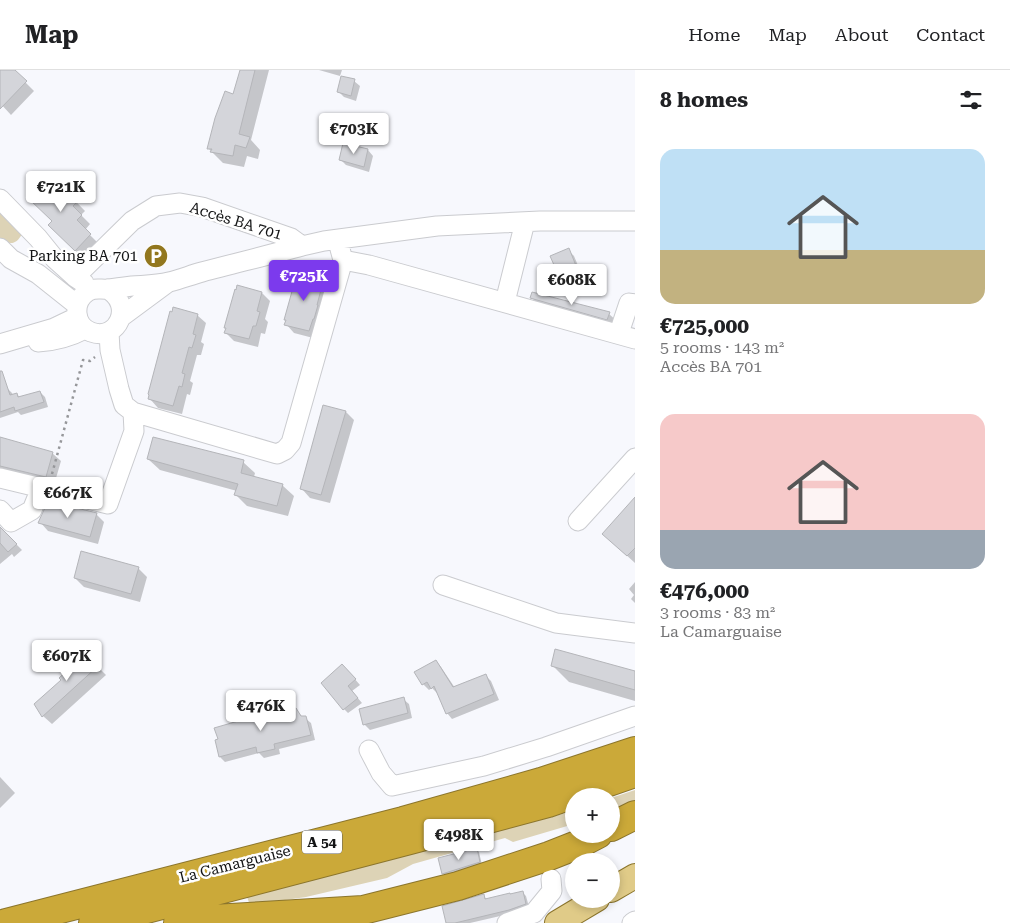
<!DOCTYPE html>
<html lang="en">
<head>
<meta charset="utf-8">
<style>
  body { margin:0; font-family:"Roboto Serif",serif; background:#f2f2f2; color:#202124; height:100vh; display:flex; flex-direction:column; font-size:19px; white-space:nowrap }
  * { box-sizing:border-box; margin:0 }
  p { font-size:16px; color:#757577 }
  .icon { flex:none; width:28px; height:28px; fill:none; stroke:currentColor; stroke-width:2; stroke-linecap:round; stroke-linejoin:round }
  .map { position:relative; flex:1; overflow:hidden }
  .panel { display:flex; flex-direction:column; background:#fff; width:375px }
  .panel>* { flex:none }
  .tools { position:absolute; left:565px; top:718px; display:grid; gap:10px }
  .tools a { display:grid; place-items:center; width:55px; height:55px; border-radius:50%; background:#fff; box-shadow:0 2px 8px #0003; font-size:25px }
  .price { position:absolute; translate:-50% -42px; padding:0 11px; border-radius:5px; background:#fff; color:#222; font-size:16px; line-height:32px; filter:drop-shadow(0 1px 2px #0008) }
  .price::after { content:''; position:absolute; left:50%; top:30px; width:15px; height:11px; margin-left:-8px; background:inherit; clip-path:polygon(0 0,100% 0,50% 100%) }
  .price.current { background:#7c3aed; color:#fff }
  ul { padding:0; list-style:none }
  li { display:grid; align-content:center; gap:10px; height:265px; padding:0 25px }
  li span { display:grid; place-items:center; height:155px; border-radius:15px; color:#555 }
  li>.icon { margin-inline-start:auto }
  span .icon { width:90px; height:90px; fill:#fffc; stroke-width:1 }
  li b { font-size:21px }
  h2 { display:flex; justify-content:space-between; align-items:center; height:60px; padding:0 25px; font-size:21px }
  header { display:flex; align-items:center; gap:30px; box-sizing:border-box; height:70px; padding:0 25px; background:#fff; border-bottom:1px solid #e0e0e0 }
  header strong { font-size:24px }
  nav { display:flex; gap:28px; margin-inline-start:auto; font-size:18px }
  main { display:flex; flex:1; min-height:0 }
  .map>svg:first-child { display:block }
</style>
</head>
<body>
<header>
<strong>Map</strong>
<nav><a>Home</a><a>Map</a><a>About</a><a>Contact</a></nav>
</header>
<main>
<div class="map">
<svg width="635" height="853" viewBox="0 0 635 853">
  <rect width="100%" height="100%" fill="#f7f8fd"/>
  <path fill="#ddd3b6" d="M 0,134 L 22,164 C 16,175 10,175 0,169 Z
    M 635,720 L 635,733 L 611,743 L 611,728 Z
    M 574,741 L 574,754 L 513,772 L 505,768 L 413,794 L 387,808 L 306,827 L 250,835 L 247,827 Z"/>
  <path fill="#0003" d="M 0,0 L 13,0 L 34,21 L 11,45 L 0,33 Z
    M 242,0 L 269,0 L 251,70 L 260,80 L 258,89 L 247,86 L 244,97 L 223,93 L 208,78 L 234,25 Z
    M 319,0 L 342,0 L 340,6 Z
    M 354,11 L 360,16 L 356,31 L 344,27 L 339,22 Z
    M 344,74 L 368,80 L 373,86 L 369,102 L 346,95 L 340,89 Z
    M 52,107 L 85,141 L 81,145 L 90,154 L 85,160 L 99,174 L 84,189 L 49,155 L 54,151 Z
    M 568,180 L 574,186 L 585,212 L 568,218 L 563,212 Z
    M 324,210 L 332,218 L 317,269 L 294,263 L 286,254 L 287,251 L 285,250 Z
    M 262,223 L 270,231 L 265,249 L 268,252 L 265,264 L 261,263 L 258,277 L 234,271 L 226,263 Z
    M 532,228 L 609,244 L 618,252 L 616,257 L 540,236 Z
    M 197,245 L 206,253 L 201,272 L 204,274 L 201,285 L 197,285 L 190,311 L 193,313 L 190,325 L 187,324 L 182,344 L 158,338 L 150,329 Z
    M 7,318 L 12,323 L 13,325 L 17,324 L 20,328 L 40,322 L 45,327 L 48,337 L 21,345 L 18,342 L 0,348 L 0,320 Z
    M 346,342 L 354,350 L 330,433 L 310,428 L 302,419 Z
    M 0,374 L 52,383 L 61,391 L 54,415 L 3,402 L 0,399 Z
    M 148,389 L 243,392 L 255,403 L 254,407 L 282,415 L 294,426 L 288,446 L 247,436 L 236,425 L 237,421 L 160,400 Z
    M 635,429 L 635,493 L 612,472 Z
    M 96,444 L 104,452 L 98,474 L 48,461 L 40,452 Z
    M 0,458 L 22,480 L 14,487 L 12,484 L 0,494 Z
    M 138,498 L 147,507 L 140,532 L 84,517 L 75,508 Z
    M 635,512 L 635,533 L 631,529 L 634,525 L 629,519 Z
    M 82,581 L 106,605 L 52,654 L 43,646 L 63,610 L 78,593 Z
    M 436,591 L 441,597 L 455,618 L 485,605 L 491,611 L 499,630 L 452,649 L 447,643 L 437,623 L 432,618 L 429,620 L 423,614 L 416,603 Z
    M 553,596 L 635,602 L 635,631 L 569,612 Z
    M 347,600 L 360,615 L 352,621 L 362,633 L 348,643 L 344,639 Z
    M 403,629 L 409,634 L 412,648 L 370,660 L 364,654 Z
    M 296,639 L 303,648 L 305,648 L 311,653 L 315,670 L 279,679 L 280,684 L 264,688 L 259,683 L 225,692 L 220,687 L 217,671 L 266,644 L 268,646 Z
    M 0,707 L 15,723 L 0,738 Z
    M 476,780 L 479,782 L 482,795 L 446,806 L 443,803 Z
    M 523,823 L 526,826 L 529,837 L 513,843 L 470,853 L 448,853 L 483,825 L 487,830 Z"/>
  <path fill="#d4d5da" stroke="#b4b5b9" d="M 0,0 L 15,0 L 27,11 L 0,39 Z
    M 240,0 L 255,0 L 239,64 L 250,67 L 246,78 L 235,75 L 233,86 L 210,82 L 212,79 L 207,79 L 215,48 L 225,21 L 233,24 Z
    M 341,6 L 355,9 L 351,26 L 337,22 Z
    M 343,73 L 368,79 L 364,97 L 339,90 Z
    M 52,106 L 78,131 L 73,136 L 82,145 L 77,150 L 91,164 L 75,181 L 48,155 L 52,151 L 29,129 Z
    M 569,178 L 580,206 L 562,213 L 550,186 Z
    M 301,202 L 324,208 L 317,235 L 318,235 L 314,249 L 313,249 L 309,261 L 284,255 L 286,250 L 284,250 L 296,207 L 299,208 Z
    M 237,215 L 262,222 L 257,241 L 260,242 L 256,256 L 253,256 L 249,269 L 224,263 L 226,258 L 224,258 L 235,219 L 236,220 Z
    M 532,222 L 610,242 L 607,250 L 530,228 Z
    M 173,237 L 198,244 L 193,264 L 196,265 L 192,278 L 189,277 L 182,303 L 185,304 L 182,317 L 179,316 L 173,336 L 148,329 L 149,325 L 148,324 L 170,241 L 172,242 Z
    M 0,301 L 2,301 L 10,325 L 17,323 L 18,327 L 40,321 L 44,332 L 15,341 L 14,337 L 0,342 Z
    M 323,335 L 346,341 L 321,425 L 300,419 Z
    M 0,367 L 53,382 L 46,407 L 0,396 Z
    M 153,367 L 244,390 L 241,403 L 283,414 L 277,436 L 234,425 L 238,414 L 147,389 Z
    M 635,427 L 635,478 L 627,486 L 602,464 Z
    M 48,431 L 97,443 L 90,467 L 38,453 Z
    M 0,457 L 17,474 L 8,482 L 0,473 Z
    M 81,481 L 139,497 L 131,524 L 74,508 Z
    M 82,579 L 98,596 L 42,647 L 34,634 L 61,610 L 59,608 L 76,593 L 72,589 Z
    M 555,579 L 635,601 L 635,620 L 551,596 Z
    M 436,590 L 453,617 L 486,604 L 494,624 L 446,644 L 434,616 L 431,619 L 427,612 L 422,615 L 414,602 Z
    M 342,594 L 356,609 L 348,616 L 358,628 L 343,640 L 321,613 Z
    M 404,627 L 408,643 L 363,655 L 359,639 Z
    M 296,638 L 301,646 L 306,646 L 311,665 L 274,674 L 275,679 L 257,683 L 256,677 L 219,687 L 215,670 L 218,669 L 214,658 L 266,643 L 267,645 Z
    M 477,778 L 480,792 L 442,804 L 438,788 Z
    M 523,821 L 526,834 L 509,840 L 455,853 L 446,853 L 442,836 L 484,824 L 485,829 L 510,823 L 510,824 Z"/>
  <g fill="none" stroke-linecap="round" stroke-linejoin="round">
    <g stroke="#cacbcf" stroke-width="21">
      <path id="minor" d="M 0,129 L 38,168 L 55,189 L 75,207 L 84,213
        M 0,178 L 11,189 L 38,204 L 77,235
        M 340,179 L 343,190 L 369,195 L 635,269
        M 75,207 L 132,151 L 156,136 L 180,133 L 202,137 L 291,168 L 302,176
        M 107,219 C 135,234 118,272 91,262 C 74,256 72,232 87,222 C 94,217 101,220 109,219 C 116,218 124,217 132,216 C 144,215 157,215 169,212 C 181,209 191,205 202,202 C 236,193 269,185 302,176 L 324,171 L 437,156 L 540,151 L 635,151
        M 505,232 L 525,152
        M 121,247 L 167,213
        M 109,262 L 110,280 L 119,319 L 124,335 L 133,342 L 277,384 L 285,380 L 291,373 L 343,190
        M 619,263 L 629,233 L 635,234
        M 38,272 C 55,271 70,267 85,259
        M 0,274 L 54,258 L 77,247
        M 0,408 L 108,434 L 134,361 L 133,342
        M 0,440 L 11,452 L 32,440 L 41,418
        M 578,451 L 635,388
        M 443,515 L 556,553 L 635,563
        M 369,680 L 381,703 L 392,716 L 484,696 L 546,677 L 635,646
        M 507,853 L 534,843 L 552,821 L 551,809
        M 632,853 L 635,851"/>
    </g>
    <g stroke="#8b752c" stroke-width="26">
      <path id="major" d="M 611,820 L 635,806
        M 557,853 L 597,829"/>
    </g>
    <g stroke="#8b752c" stroke-width="30">
      <path id="highway" d="M 611,757 L 635,745
        M 6,853 L 403,751 L 541,712 L 635,681
        M 93,853 L 410,770 L 548,733 L 635,703
        M 178,853 L 196,850 L 363,840 L 458,816 L 549,786 L 577,775 L 598,764"/>
    </g>
    <path stroke="#96979a" stroke-width="2.5" stroke-dasharray="2.5 4" stroke-linecap="butt" d="M 52,404 L 83,290 L 90,291 L 95,287"/>
    <use href="#minor" stroke="#fff" stroke-width="19"/>
    <use href="#major" stroke="#e0cb88" stroke-width="24"/>
    <use href="#highway" stroke="#cba939" stroke-width="28"/>
  </g>
  <defs>
    <g id="parking-disc" transform="scale(1.25)"><circle r="9.5" fill="#92771e" stroke="#fff"/><path d="M-3.5-5.5H1a3.5 3.5 0 0 1 0 7H-1V5.5H-3.5ZM-1-3.4V-.6H.8a1.4 1.4 0 0 0 0-2.8Z" fill="#fff"/></g>
  </defs>
  <g fill-rule="evenodd">
    <use href="#parking-disc" x="156" y="186"/>
  </g>
  <g text-anchor="middle" stroke-width="5" stroke-linejoin="round" paint-order="stroke">
    <rect fill="#fff" stroke="#5a5a5b" stroke-width="1" x="302" y="760.5" width="40" height="23" rx="4"/>
    <g font-size="14" font-weight="bold" fill="#131415">
      <text x="322" y="777">A 54</text>
    </g>
    <g font-size="15" fill="#131415" stroke="#fff">
      <text transform="translate(236 151) rotate(17)" y="5">Accès BA 701</text>
      <text transform="translate(235 794) rotate(-14)" y="5">La Camarguaise</text>
    </g>
    <g font-size="15" fill="#131415" stroke="#fff" text-anchor="end">
      <text x="138" y="191">Parking BA 701</text>
    </g>
  </g>
</svg>
<div class="tools">
<a>+</a>
<a>−</a>
</div>
<b class="price" style="left:354px;top:85px">€703K</b>
<b class="price" style="left:61px;top:143px">€721K</b>
<b class="price current" style="left:304px;top:232px">€725K</b>
<b class="price" style="left:572px;top:236px">€608K</b>
<b class="price" style="left:68px;top:449px">€667K</b>
<b class="price" style="left:67px;top:612px">€607K</b>
<b class="price" style="left:261px;top:662px">€476K</b>
<b class="price" style="left:459px;top:791px">€498K</b>
</div>
<section class="panel">
<h2>8 homes<svg class="icon" aria-label="filters" viewBox="0 0 24 24"><path d="M4 7h16M4 17h16"/><circle cx="9" cy="7" r="2"/><circle cx="15" cy="17" r="2"/></svg></h2>
<ul>
<li><span style="background:linear-gradient(#bfe0f5 65%,#c2b280 0)"><svg class="icon" aria-label="home" viewBox="0 0 24 24"><path d="M3 11l9-7 9 7M6 9v11h12V9"/></svg></span><div><b>€725,000</b><p>5 rooms · 143 m²</p><p>Accès BA 701</p></div></li>
<li><span style="background:linear-gradient(#f6c9c9 75%,#9aa5b1 0)"><svg class="icon" aria-label="home" viewBox="0 0 24 24"><path d="M3 11l9-7 9 7M6 9v11h12V9"/></svg></span><div><b>€476,000</b><p>3 rooms · 83 m²</p><p>La Camarguaise</p></div></li>
</ul>
</section>
</main>
</body>
</html>
